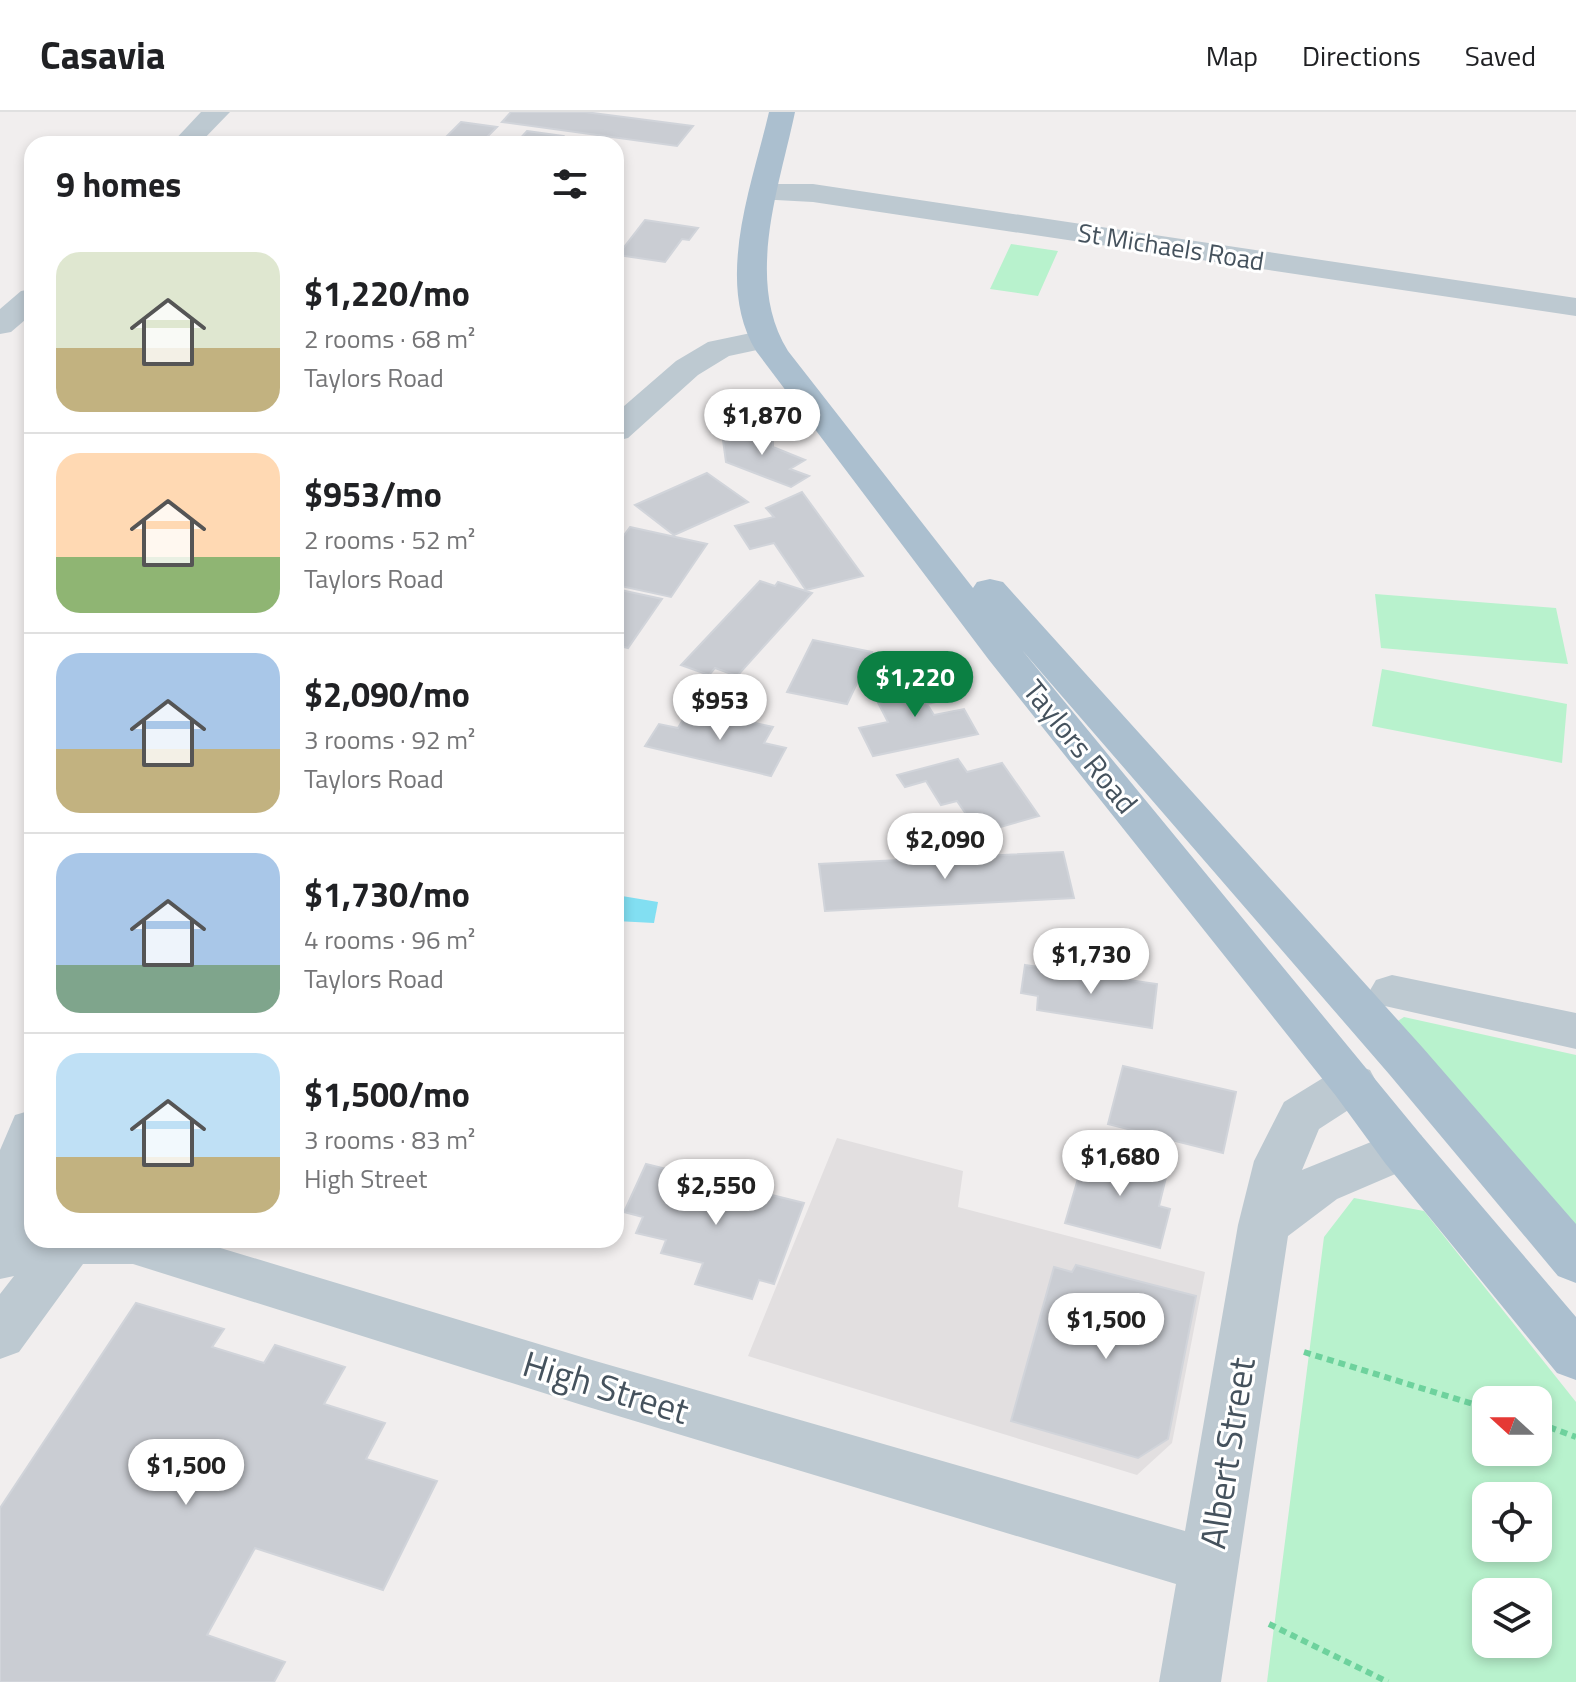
<!DOCTYPE html>
<html lang="en">
<head>
<meta charset="utf-8">
<style>
  body { margin:0; font-family:"Titillium Web",sans-serif; background:#f2f2f2; color:#202124; height:100vh; display:flex; flex-direction:column; font-size:30px; white-space:nowrap }
  * { box-sizing:border-box; margin:0 }
  p { font-size:26px; color:#757577 }
  .icon { flex:none; width:44px; height:44px; fill:none; stroke:currentColor; stroke-width:2; stroke-linecap:round; stroke-linejoin:round }
  .map { position:relative; flex:1; overflow:hidden }
  .drawer { position:absolute; left:24px; top:24px; width:600px; height:1112px; display:flex; flex-direction:column; background:#fff; border-radius:24px; box-shadow:0 4px 12px #0003 }
  .drawer>* { flex:none }
  .needle { width:52px; rotate:291deg }
  .tools { position:absolute; left:1472px; top:1274px; display:grid; gap:16px }
  .tools a { display:grid; place-items:center; width:80px; height:80px; border-radius:16px; background:#fff; box-shadow:0 4px 12px #0003; font-size:40px }
  .price { position:absolute; translate:-50% -68px; padding:0 18px; border-radius:28px; background:#fff; color:#222; font-size:26px; line-height:52px; filter:drop-shadow(0 2px 4px #0008) }
  .price::after { content:''; position:absolute; left:50%; top:48px; width:24px; height:18px; margin-left:-12px; background:inherit; clip-path:polygon(0 0,100% 0,50% 100%) }
  .price.on { background:#0b8043; color:#fff }
  ul { padding:0; list-style:none }
  li { display:flex; align-items:center; gap:24px; height:200px; padding:0 32px }
  li+li { border-top:2px solid #e0e0e0 }
  li span { display:grid; place-items:center; flex:none; width:224px; height:160px; border-radius:24px; color:#555 }
  li>.icon { margin-inline-start:auto }
  span .icon { width:96px; height:96px; fill:#fffc; stroke-width:1 }
  li b { font-size:34px }
  h2 { display:flex; justify-content:space-between; align-items:center; height:96px; padding:0 32px; font-size:34px }
  header { display:flex; align-items:center; gap:48px; box-sizing:border-box; height:112px; padding:0 40px; background:#fff; border-bottom:2px solid #e0e0e0 }
  header strong { font-size:38px }
  nav { display:flex; gap:44px; margin-inline-start:auto; font-size:28px }
  .map>svg:first-child { display:block }
</style>
</head>
<body>
<header>
<strong>Casavia</strong>
<nav><a>Map</a><a>Directions</a><a>Saved</a></nav>
</header>
<div class="map">
<svg width="1576" height="1570" viewBox="0 0 1576 1570">
  <rect width="100%" height="100%" fill="#f1eeee"/>
  <path fill="#e2dfe0" d="M 837,1026 L 963,1059 L 958,1095 L 1205,1160 L 1172,1331 L 1137,1363 L 748,1244 Z"/>
  <path fill="#b8f2cd" fill-rule="evenodd" d="M 1011,132 L 1058,139 L 1038,184 L 990,177 Z
    M 1375,482 L 1556,496 L 1568,552 L 1381,536 Z
    M 1382,557 L 1567,592 L 1562,651 L 1372,614 Z
    M 1404,905 L 1576,943 L 1576,1121 L 1390,914 Z
    M 1354,1086 L 1424,1099 L 1576,1290 L 1576,1570 L 1267,1570 L 1324,1125 ZM 1486,1288 L 1538,1288 L 1538,1340 L 1486,1340 ZM 1538,1384 L 1538,1436 L 1486,1436 L 1486,1384 ZM 1538,1480 L 1538,1532 L 1486,1532 L 1486,1480 Z"/>
  <path fill="#82dff2" d="M 616,783 L 658,790 L 654,811 L 616,809 Z"/>
  <path fill="#cacdd3" stroke="#d1d4da" stroke-width="2" d="M 511,0 L 585,0 L 693,14 L 677,34 L 502,10 Z
    M 461,10 L 497,15 L 480,32 L 440,31 Z
    M 527,19 L 563,24 L 555,32 L 515,32 Z
    M 645,108 L 698,116 L 689,128 L 682,127 L 665,150 L 618,143 Z
    M 750,319 L 750,323 L 773,322 L 773,335 L 805,348 L 790,357 L 809,364 L 791,375 L 726,350 L 722,321 Z
    M 707,361 L 748,390 L 674,423 L 635,393 Z
    M 802,380 L 863,464 L 806,478 L 774,431 L 750,437 L 735,414 L 774,405 L 766,396 Z
    M 630,415 L 707,432 L 671,485 L 616,473 L 616,434 Z
    M 760,469 L 775,474 L 778,470 L 812,481 L 737,564 L 715,556 L 709,563 L 681,553 Z
    M 616,477 L 662,487 L 628,536 L 616,533 Z
    M 813,528 L 872,540 L 847,592 L 787,580 Z
    M 943,566 L 954,586 L 927,592 L 934,603 L 964,597 L 978,622 L 873,644 L 859,616 L 888,610 L 872,579 Z
    M 690,596 L 773,615 L 764,631 L 786,636 L 771,664 L 645,634 L 659,612 L 678,616 Z
    M 958,647 L 967,660 L 1002,651 L 1039,704 L 979,721 L 957,689 L 941,693 L 926,669 L 905,675 L 897,663 Z
    M 1063,740 L 1074,786 L 825,799 L 819,752 Z
    M 1025,853 L 1157,872 L 1152,916 L 1037,898 L 1038,884 L 1021,881 Z
    M 1123,954 L 1236,980 L 1223,1041 L 1108,1012 Z
    M 1087,1036 L 1168,1057 L 1159,1094 L 1170,1097 L 1160,1136 L 1065,1111 Z
    M 646,1052 L 804,1091 L 774,1172 L 759,1168 L 752,1187 L 695,1172 L 703,1151 L 661,1141 L 666,1128 L 636,1121 L 643,1105 L 624,1100 Z
    M 1076,1153 L 1196,1184 L 1168,1327 L 1138,1346 L 1011,1309 L 1054,1155 L 1072,1160 Z
    M 136,1191 L 224,1217 L 212,1235 L 264,1251 L 275,1233 L 345,1255 L 324,1292 L 385,1311 L 366,1347 L 437,1369 L 383,1478 L 255,1436 L 207,1523 L 285,1550 L 274,1570 L 0,1570 L 0,1396 Z"/>
  <g fill="none" stroke-linecap="round" stroke-linejoin="round">
    <path stroke="#6ed29d" stroke-width="6" stroke-dasharray="7 5" stroke-linecap="butt" d="M 1304,1240 L 1486,1296
      M 1538,1311 L 1576,1325
      M 1269,1512 L 1388,1570"/>
    <path fill="#bdc9d1" fill-rule="evenodd" d="M 201,0 L 230,0 L 199,32 L 171,32 Z
      M 765,72 L 813,72 L 1576,186 L 1576,204 L 813,90 L 755,87 L 751,81 L 755,75 Z
      M 32,177 L 32,202 L 11,220 L 0,222 L 0,197 L 21,179 Z
      M 765,218 L 776,220 L 781,227 L 776,234 L 729,244 L 698,263 L 628,326 L 616,329 L 616,301 L 676,249 L 708,230 Z
      M 1392,863 L 1576,901 L 1576,937 L 1376,892 L 1369,880 L 1376,868 Z
      M 1353,952 L 1370,958 L 1377,971 L 1370,984 L 1319,1017 L 1302,1058 L 1403,1017 L 1421,1023 L 1428,1037 L 1421,1051 L 1337,1087 L 1288,1124 L 1221,1570 L 1159,1570 L 1176,1472 L 585,1294 L 133,1152 L 83,1152 L 19,1240 L 0,1247 L 0,1182 L 14,1164 L 0,1167 L 0,1038 L 15,1003 L 32,998 L 32,1128 L 194,1128 L 585,1246 L 1185,1419 L 1238,1113 L 1254,1049 L 1284,990 L 1336,958 Z"/>
    <path fill="#abbfcf" fill-rule="evenodd" d="M 769,0 L 795,0 C 780,73 744,169 788,239 L 973,476 L 977,470 L 990,467 L 1003,470 L 1423,936 L 1576,1112 L 1576,1171 L 1558,1164 L 1389,962 L 1022,538 L 1421,1023 L 1576,1205 L 1576,1268 L 1557,1261 L 1385,1051 L 1336,984 L 989,548 L 756,239 C 714,169 752,73 769,0 Z"/>
  </g>
  <g text-anchor="middle" stroke-width="6" stroke-linejoin="round" paint-order="stroke">
    <g font-size="26" fill="#45525d" stroke="#fff">
      <text transform="translate(1171 135) rotate(9)" y="9">St Michaels Road</text>
    </g>
    <g font-size="30" fill="#45525d" stroke="#fff">
      <text transform="translate(1080 635) rotate(51)" y="10">Taylors Road</text>
    </g>
    <g font-size="36" fill="#45525d" stroke="#fff">
      <text transform="translate(606 1275) rotate(17)" y="13">High Street</text>
      <text transform="translate(1227 1341) rotate(-81)" y="13">Albert Street</text>
    </g>
  </g>
</svg>
<div class="tools">
<a><svg class="needle" viewBox="-14 -14 28 28"><path d="M0-13l5 13h-10z" fill="#e53935"/><path d="M0 13l5-13h-10z" fill="#757577"/></svg></a>
<a><svg class="icon" aria-label="locate" viewBox="0 0 24 24"><circle cx="12" cy="12" r="6"/><path d="M12 2v4M12 18v4M2 12h4M18 12h4"/></svg></a>
<a><svg class="icon" aria-label="layers" viewBox="0 0 24 24"><path d="M12 4l9 5-9 5-9-5zM3 14l9 5 9-5"/></svg></a>
</div>
<b class="price" style="left:762px;top:345px">$1,870</b>
<b class="price on" style="left:915px;top:607px">$1,220</b>
<b class="price" style="left:720px;top:630px">$953</b>
<b class="price" style="left:945px;top:769px">$2,090</b>
<b class="price" style="left:1091px;top:884px">$1,730</b>
<b class="price" style="left:1120px;top:1086px">$1,680</b>
<b class="price" style="left:716px;top:1115px">$2,550</b>
<b class="price" style="left:1106px;top:1249px">$1,500</b>
<b class="price" style="left:186px;top:1395px">$1,500</b>
<section class="drawer">
<h2>9 homes<svg class="icon" aria-label="filters" viewBox="0 0 24 24"><path d="M4 7h16M4 17h16"/><circle cx="9" cy="7" r="2"/><circle cx="15" cy="17" r="2"/></svg></h2>
<ul>
<li><span style="background:linear-gradient(#dfe7d0 60%,#c2b280 0)"><svg class="icon" aria-label="home" viewBox="0 0 24 24"><path d="M3 11l9-7 9 7M6 9v11h12V9"/></svg></span><div><b>$1,220/mo</b><p>2 rooms · 68 m²</p><p>Taylors Road</p></div></li>
<li><span style="background:linear-gradient(#ffd9b3 65%,#8fb573 0)"><svg class="icon" aria-label="home" viewBox="0 0 24 24"><path d="M3 11l9-7 9 7M6 9v11h12V9"/></svg></span><div><b>$953/mo</b><p>2 rooms · 52 m²</p><p>Taylors Road</p></div></li>
<li><span style="background:linear-gradient(#a9c7e8 60%,#c2b280 0)"><svg class="icon" aria-label="home" viewBox="0 0 24 24"><path d="M3 11l9-7 9 7M6 9v11h12V9"/></svg></span><div><b>$2,090/mo</b><p>3 rooms · 92 m²</p><p>Taylors Road</p></div></li>
<li><span style="background:linear-gradient(#a9c7e8 70%,#7fa58c 0)"><svg class="icon" aria-label="home" viewBox="0 0 24 24"><path d="M3 11l9-7 9 7M6 9v11h12V9"/></svg></span><div><b>$1,730/mo</b><p>4 rooms · 96 m²</p><p>Taylors Road</p></div></li>
<li><span style="background:linear-gradient(#bfe0f5 65%,#c2b280 0)"><svg class="icon" aria-label="home" viewBox="0 0 24 24"><path d="M3 11l9-7 9 7M6 9v11h12V9"/></svg></span><div><b>$1,500/mo</b><p>3 rooms · 83 m²</p><p>High Street</p></div></li>
</ul>
</section>
</div>
</body>
</html>
